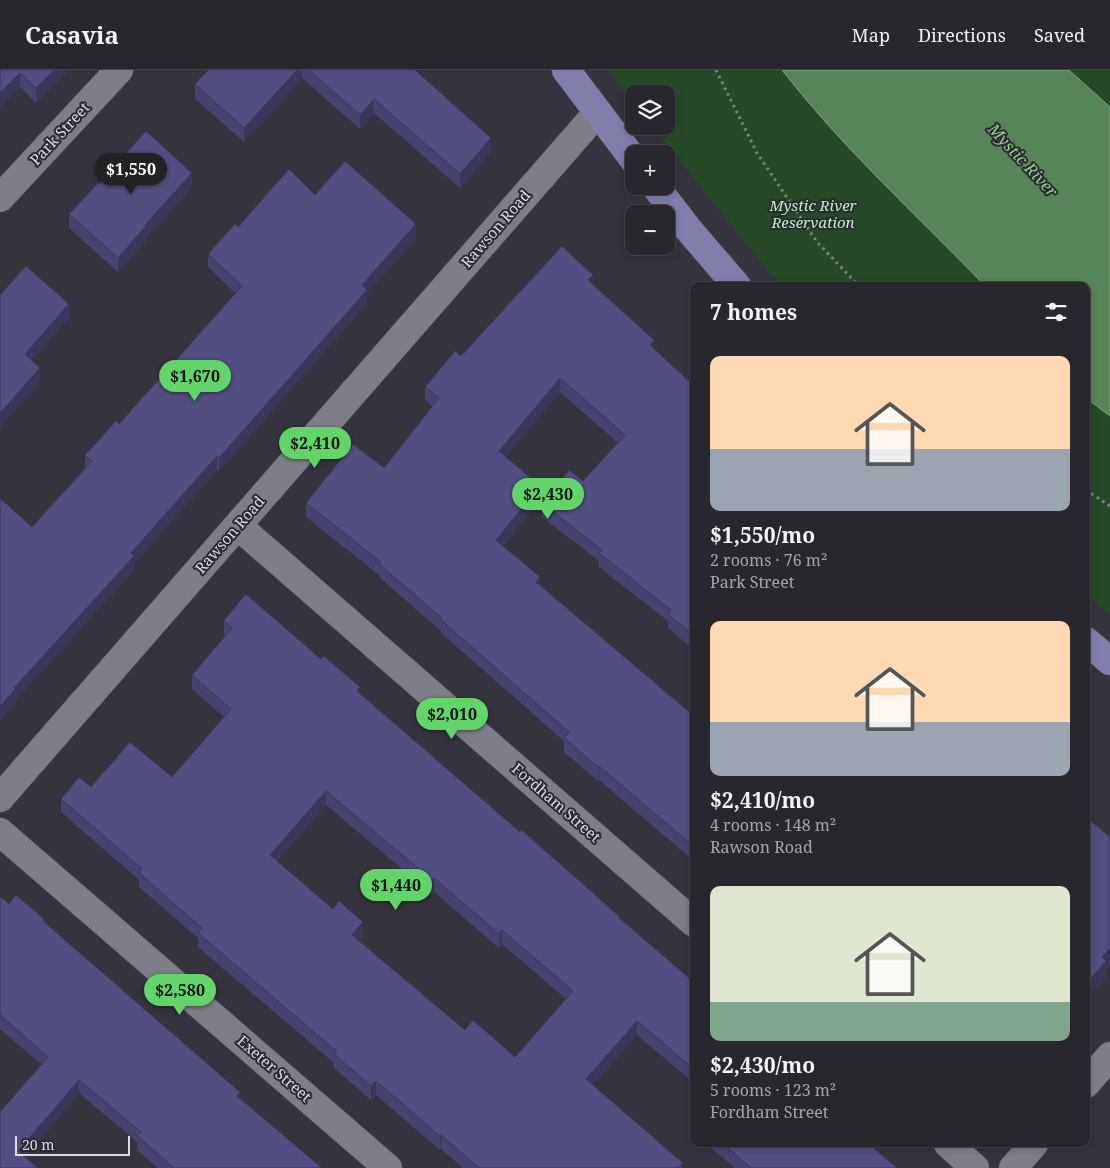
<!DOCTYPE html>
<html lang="en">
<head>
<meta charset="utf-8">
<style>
  body { margin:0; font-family:"Noto Serif",serif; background:#302f36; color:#f1f3f6; height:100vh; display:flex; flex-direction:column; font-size:19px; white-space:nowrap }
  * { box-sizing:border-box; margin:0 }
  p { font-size:16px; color:#a5a5aa }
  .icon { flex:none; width:28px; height:28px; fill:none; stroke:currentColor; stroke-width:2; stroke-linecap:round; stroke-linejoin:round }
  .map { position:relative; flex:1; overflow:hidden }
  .drawer { position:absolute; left:690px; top:212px; width:400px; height:865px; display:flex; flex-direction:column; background:#28272e; border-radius:10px; box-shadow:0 2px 8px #0003,0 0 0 1px #44444a }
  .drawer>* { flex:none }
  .tools { position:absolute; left:625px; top:15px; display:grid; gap:10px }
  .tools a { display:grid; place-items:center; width:50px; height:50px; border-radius:10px; background:#28272e; box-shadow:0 2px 8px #0003,0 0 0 1px #44444a; font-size:25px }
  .scale { position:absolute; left:15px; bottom:12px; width:115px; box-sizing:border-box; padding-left:5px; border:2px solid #dcdce2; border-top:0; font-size:14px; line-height:18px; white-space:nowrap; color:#dcdce2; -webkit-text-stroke:4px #2b2a34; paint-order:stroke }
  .price { position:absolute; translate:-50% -42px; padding:0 11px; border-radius:18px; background:#62d469; color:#111; font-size:16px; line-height:32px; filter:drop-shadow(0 1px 2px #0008) }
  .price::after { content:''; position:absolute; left:50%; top:30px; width:15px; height:11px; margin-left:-8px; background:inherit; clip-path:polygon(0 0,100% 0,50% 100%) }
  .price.on { background:#222; color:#fff }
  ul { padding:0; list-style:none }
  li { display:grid; align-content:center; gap:10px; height:265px; padding:0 20px }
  li span { display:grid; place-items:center; height:155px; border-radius:10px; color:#555 }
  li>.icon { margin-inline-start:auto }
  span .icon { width:90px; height:90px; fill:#fffc; stroke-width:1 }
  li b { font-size:21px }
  h2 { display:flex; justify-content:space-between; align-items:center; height:60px; padding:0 20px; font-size:21px }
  header { display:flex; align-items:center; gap:30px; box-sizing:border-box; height:70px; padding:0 25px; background:#28272e; border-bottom:1px solid #44444a }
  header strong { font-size:24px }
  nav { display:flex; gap:28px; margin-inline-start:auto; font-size:18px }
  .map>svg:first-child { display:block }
</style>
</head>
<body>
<header>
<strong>Casavia</strong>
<nav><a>Map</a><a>Directions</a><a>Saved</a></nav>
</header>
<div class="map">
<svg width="1110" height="1098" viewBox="0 0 1110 1098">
  <rect width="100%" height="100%" fill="#35343e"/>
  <path fill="#264a27" d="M 610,0 L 782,0 L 809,35 L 869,101 L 985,216 L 781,216 L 652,56 L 666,56 L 666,24 L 634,24 L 634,34 Z
    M 1069,0 L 1110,0 L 1110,37 L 1074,4 Z
    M 1086,328 L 1110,346 L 1110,544 L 1086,525 Z"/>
  <path fill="#588459" stroke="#809e82" d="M 782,0 L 1069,0 L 1110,37 L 1110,346 L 1086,328 L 1086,216 L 985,216 C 916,144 843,79 782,0 Z"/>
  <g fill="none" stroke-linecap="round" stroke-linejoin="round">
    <g stroke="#52525a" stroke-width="29">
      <path id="minor" d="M 0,128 L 119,0
        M 238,456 L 694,853
        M 0,728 L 597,43
        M 0,762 L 388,1098
        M 1086,1014 L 1110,986
        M 948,1074 L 975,1098
        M 1013,1098 L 1034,1074"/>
    </g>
    <g stroke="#52525a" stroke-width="29">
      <path id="major" d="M 566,0 L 634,90
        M 655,116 L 689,160 L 737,216
        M 1086,571 L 1110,591"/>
    </g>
    <path stroke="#818088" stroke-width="3" stroke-dasharray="2.5 4" stroke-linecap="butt" d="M 716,0 L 757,83 L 817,172 L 859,216
      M 1086,420 L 1110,436"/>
    <use href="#minor" stroke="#7e7e89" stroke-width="28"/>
    <use href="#major" stroke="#817eac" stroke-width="28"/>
  </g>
  <path fill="#47436f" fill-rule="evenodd" d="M 0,0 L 68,0 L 36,33 L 20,17 L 0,38 Z
    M 208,0 L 415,0 L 491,82 L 460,118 L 374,43 L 360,59 L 302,8 L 244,72 L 195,29 L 195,14 Z
    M 99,114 L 192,117 L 146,168 L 146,171 L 118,202 L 69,158 L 69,144 Z
    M 315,125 L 416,168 L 367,223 L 367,233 L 219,401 L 217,400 L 134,493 L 134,500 L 16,629 L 16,632 L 0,650 L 0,428 L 32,457 L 85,398 L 85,385 L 119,354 L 236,224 L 208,197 L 208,184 L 238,157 Z
    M 593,214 L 654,279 L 694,316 L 694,580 L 668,558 L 668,551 L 599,497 L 599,491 L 542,447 L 542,433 L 583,411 L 618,373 L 560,322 L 505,387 L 540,430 L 503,476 L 540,515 L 694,646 L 694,791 L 599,710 L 598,711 L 564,682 L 564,671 L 441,563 L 441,561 L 379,507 L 379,505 L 306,447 L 306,433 L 384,398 L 432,336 L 425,330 L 425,317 L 461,286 Z
    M 224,550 L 360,624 L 694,912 L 694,1013 L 637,965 L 593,1015 L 683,1098 L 463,1098 L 441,1079 L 440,1080 L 376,1025 L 371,1030 L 334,998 L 334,993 L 198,877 L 198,868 L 139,817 L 139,810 L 61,742 L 61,729 L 91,717 L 172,707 L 224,647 L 192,619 L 192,605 L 226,566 L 224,564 ZM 326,735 L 432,824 L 434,822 L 499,878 L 502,874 L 566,929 L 515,987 L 465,960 L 359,871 L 363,866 L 277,791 Z
    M 0,826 L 9,834 L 45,853 L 240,1028 L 322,1098 L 158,1098 L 137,1080 L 137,1072 L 79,1023 L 25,1087 L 0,1098 L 41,994 L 0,959 Z
    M 694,1040 L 694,1063 L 689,1059 L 689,1045 Z
    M 706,1074 L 869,1074 L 897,1098 L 735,1098 Z"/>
  <path fill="#39375a" d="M 54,0 L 68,0 L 36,33 L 36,18 Z
    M 297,0 L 302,0 L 302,8 L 244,72 L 244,58 Z
    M 20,3 L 20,17 L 0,38 L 0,23 Z
    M 374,29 L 374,43 L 360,59 L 360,45 Z
    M 491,68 L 491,82 L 460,118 L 460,104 Z
    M 192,103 L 192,117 L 146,168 L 146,171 L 118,202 L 118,188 L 145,155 Z
    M 416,154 L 416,168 L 367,223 L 367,233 L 219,401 L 219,388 L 362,215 Z
    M 593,205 L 593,218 L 588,210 Z
    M 69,234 L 69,248 L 25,298 L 25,284 Z
    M 654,270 L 654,284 L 650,275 Z
    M 40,298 L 40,312 L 0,357 L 0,343 Z
    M 560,308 L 560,322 L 499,395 L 499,381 Z
    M 217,386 L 217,400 L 134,493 L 134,500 L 16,629 L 16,632 L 0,650 L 0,636 L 14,618 L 131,483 Z
    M 540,416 L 540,430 L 496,484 L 496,470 Z
    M 540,507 L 540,521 L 536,512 Z
    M 360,617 L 360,631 L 357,621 Z
    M 599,696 L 599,710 L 598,711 L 598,697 Z
    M 326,721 L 326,735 L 270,799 L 270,785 Z
    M 434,808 L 434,822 L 432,824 L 432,810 Z
    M 363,852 L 363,866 L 352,879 L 352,865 Z
    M 502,860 L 502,874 L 499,878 L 499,864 Z
    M 1110,878 L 1110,895 L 1106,900 L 1106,908 L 1086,931 L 1086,914 L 1102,887 Z
    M 637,951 L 637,965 L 586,1023 L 586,1009 Z
    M 79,1010 L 79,1023 L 18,1095 L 18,1081 Z
    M 376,1011 L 376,1025 L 371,1030 L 371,1016 Z
    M 441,1065 L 441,1079 L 440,1080 L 440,1066 Z"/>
  <path fill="#524e81" stroke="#39375a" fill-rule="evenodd" d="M 0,0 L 54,0 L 36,18 L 20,3 L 0,23 Z
    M 208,0 L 297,0 L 244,58 L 195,14 Z
    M 309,0 L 415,0 L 491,68 L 460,104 L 374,29 L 360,45 Z
    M 146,61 L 192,103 L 145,155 L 146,156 L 118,188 L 69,144 L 98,113 L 99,114 Z
    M 345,91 L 416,154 L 362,215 L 367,220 L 219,388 L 217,386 L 131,483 L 134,486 L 14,618 L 16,619 L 0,636 L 0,428 L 32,457 L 92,391 L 85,385 L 116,351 L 119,354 L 242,216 L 208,184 L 235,154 L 238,157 L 289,99 L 315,125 Z
    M 562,176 L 593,205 L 588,210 L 654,270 L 650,275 L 694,316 L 694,566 L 668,544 L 671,540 L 599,483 L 602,480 L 542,433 L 569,400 L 583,411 L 625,365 L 560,308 L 499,381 L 540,416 L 496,470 L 540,507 L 536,512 L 694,646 L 694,777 L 599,696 L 598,697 L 564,668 L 569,662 L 441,550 L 442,548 L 379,494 L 381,492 L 306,433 L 353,374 L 384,398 L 439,328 L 425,317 L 455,281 L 461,286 Z
    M 26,196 L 69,234 L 25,284 L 40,298 L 0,343 L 0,225 Z
    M 246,524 L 321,589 L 324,586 L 360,617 L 357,621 L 520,762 L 522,760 L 620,847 L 619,848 L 694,912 L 694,999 L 637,951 L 586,1009 L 683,1093 L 678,1098 L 479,1098 L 441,1065 L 440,1066 L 376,1011 L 371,1016 L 334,984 L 336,981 L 198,863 L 202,858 L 139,803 L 142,799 L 61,729 L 79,707 L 91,717 L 130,672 L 172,707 L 231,639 L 192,605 L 232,558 L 224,550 ZM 326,721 L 432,810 L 434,808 L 499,864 L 502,860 L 573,921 L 515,987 L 473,950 L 465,960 L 352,865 L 363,852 L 339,831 L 333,839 L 270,785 Z
    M 1086,747 L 1110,767 L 1110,878 L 1102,887 L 1106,891 L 1086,914 Z
    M 16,825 L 45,850 L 43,851 L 240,1022 L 237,1026 L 322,1098 L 174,1098 L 137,1066 L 141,1062 L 79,1010 L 18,1081 L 38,1098 L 0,1098 L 0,1042 L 48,987 L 0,945 L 0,826 L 9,834 Z
    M 694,1040 L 694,1049 L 689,1045 Z
    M 723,1074 L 869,1074 L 897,1098 L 751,1098 Z"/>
  <g text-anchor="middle" stroke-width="4" stroke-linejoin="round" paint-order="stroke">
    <g font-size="15" fill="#dcdce2" stroke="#2b2a34">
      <text transform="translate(60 64) rotate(-47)" y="5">Park Street</text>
      <text transform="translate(496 159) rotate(-49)" y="5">Rawson Road</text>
      <text transform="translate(230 465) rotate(-49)" y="5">Rawson Road</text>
      <text transform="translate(556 733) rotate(41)" y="5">Fordham Street</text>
      <text transform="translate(274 999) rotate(41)" y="5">Exeter Street</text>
    </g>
    <g font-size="15" font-style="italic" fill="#b6f8b6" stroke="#2b2a34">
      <text x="813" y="141">Mystic River<tspan x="813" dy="17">Reservation</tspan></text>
    </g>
    <g font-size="16" font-style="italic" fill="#91d292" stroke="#2b2a34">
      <text transform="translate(1023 90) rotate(47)" y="6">Mystic River</text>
    </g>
  </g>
</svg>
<div class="tools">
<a><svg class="icon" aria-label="layers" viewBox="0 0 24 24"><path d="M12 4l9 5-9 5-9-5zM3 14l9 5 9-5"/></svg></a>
<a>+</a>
<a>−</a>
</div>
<div class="scale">20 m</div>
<b class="price on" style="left:131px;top:125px">$1,550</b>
<b class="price" style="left:195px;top:332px">$1,670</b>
<b class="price" style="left:315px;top:399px">$2,410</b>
<b class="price" style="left:548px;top:450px">$2,430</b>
<b class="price" style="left:452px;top:670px">$2,010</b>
<b class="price" style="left:396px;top:841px">$1,440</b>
<b class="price" style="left:180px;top:946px">$2,580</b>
<section class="drawer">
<h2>7 homes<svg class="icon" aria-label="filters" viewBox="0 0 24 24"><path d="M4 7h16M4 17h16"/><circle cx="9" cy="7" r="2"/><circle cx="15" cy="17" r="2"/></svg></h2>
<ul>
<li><span style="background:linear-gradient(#ffd9b3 60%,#9aa5b1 0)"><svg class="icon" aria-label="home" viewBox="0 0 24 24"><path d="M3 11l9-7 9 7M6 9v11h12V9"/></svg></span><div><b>$1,550/mo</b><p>2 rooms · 76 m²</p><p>Park Street</p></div></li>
<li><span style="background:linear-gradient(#ffd9b3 65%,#9aa5b1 0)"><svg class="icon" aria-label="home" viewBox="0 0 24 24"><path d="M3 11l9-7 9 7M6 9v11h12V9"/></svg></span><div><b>$2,410/mo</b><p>4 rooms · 148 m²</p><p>Rawson Road</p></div></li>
<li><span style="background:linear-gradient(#dfe7d0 75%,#7fa58c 0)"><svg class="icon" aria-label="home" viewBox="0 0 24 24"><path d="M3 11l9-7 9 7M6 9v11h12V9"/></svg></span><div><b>$2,430/mo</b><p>5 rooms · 123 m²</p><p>Fordham Street</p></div></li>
</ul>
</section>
</div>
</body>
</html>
